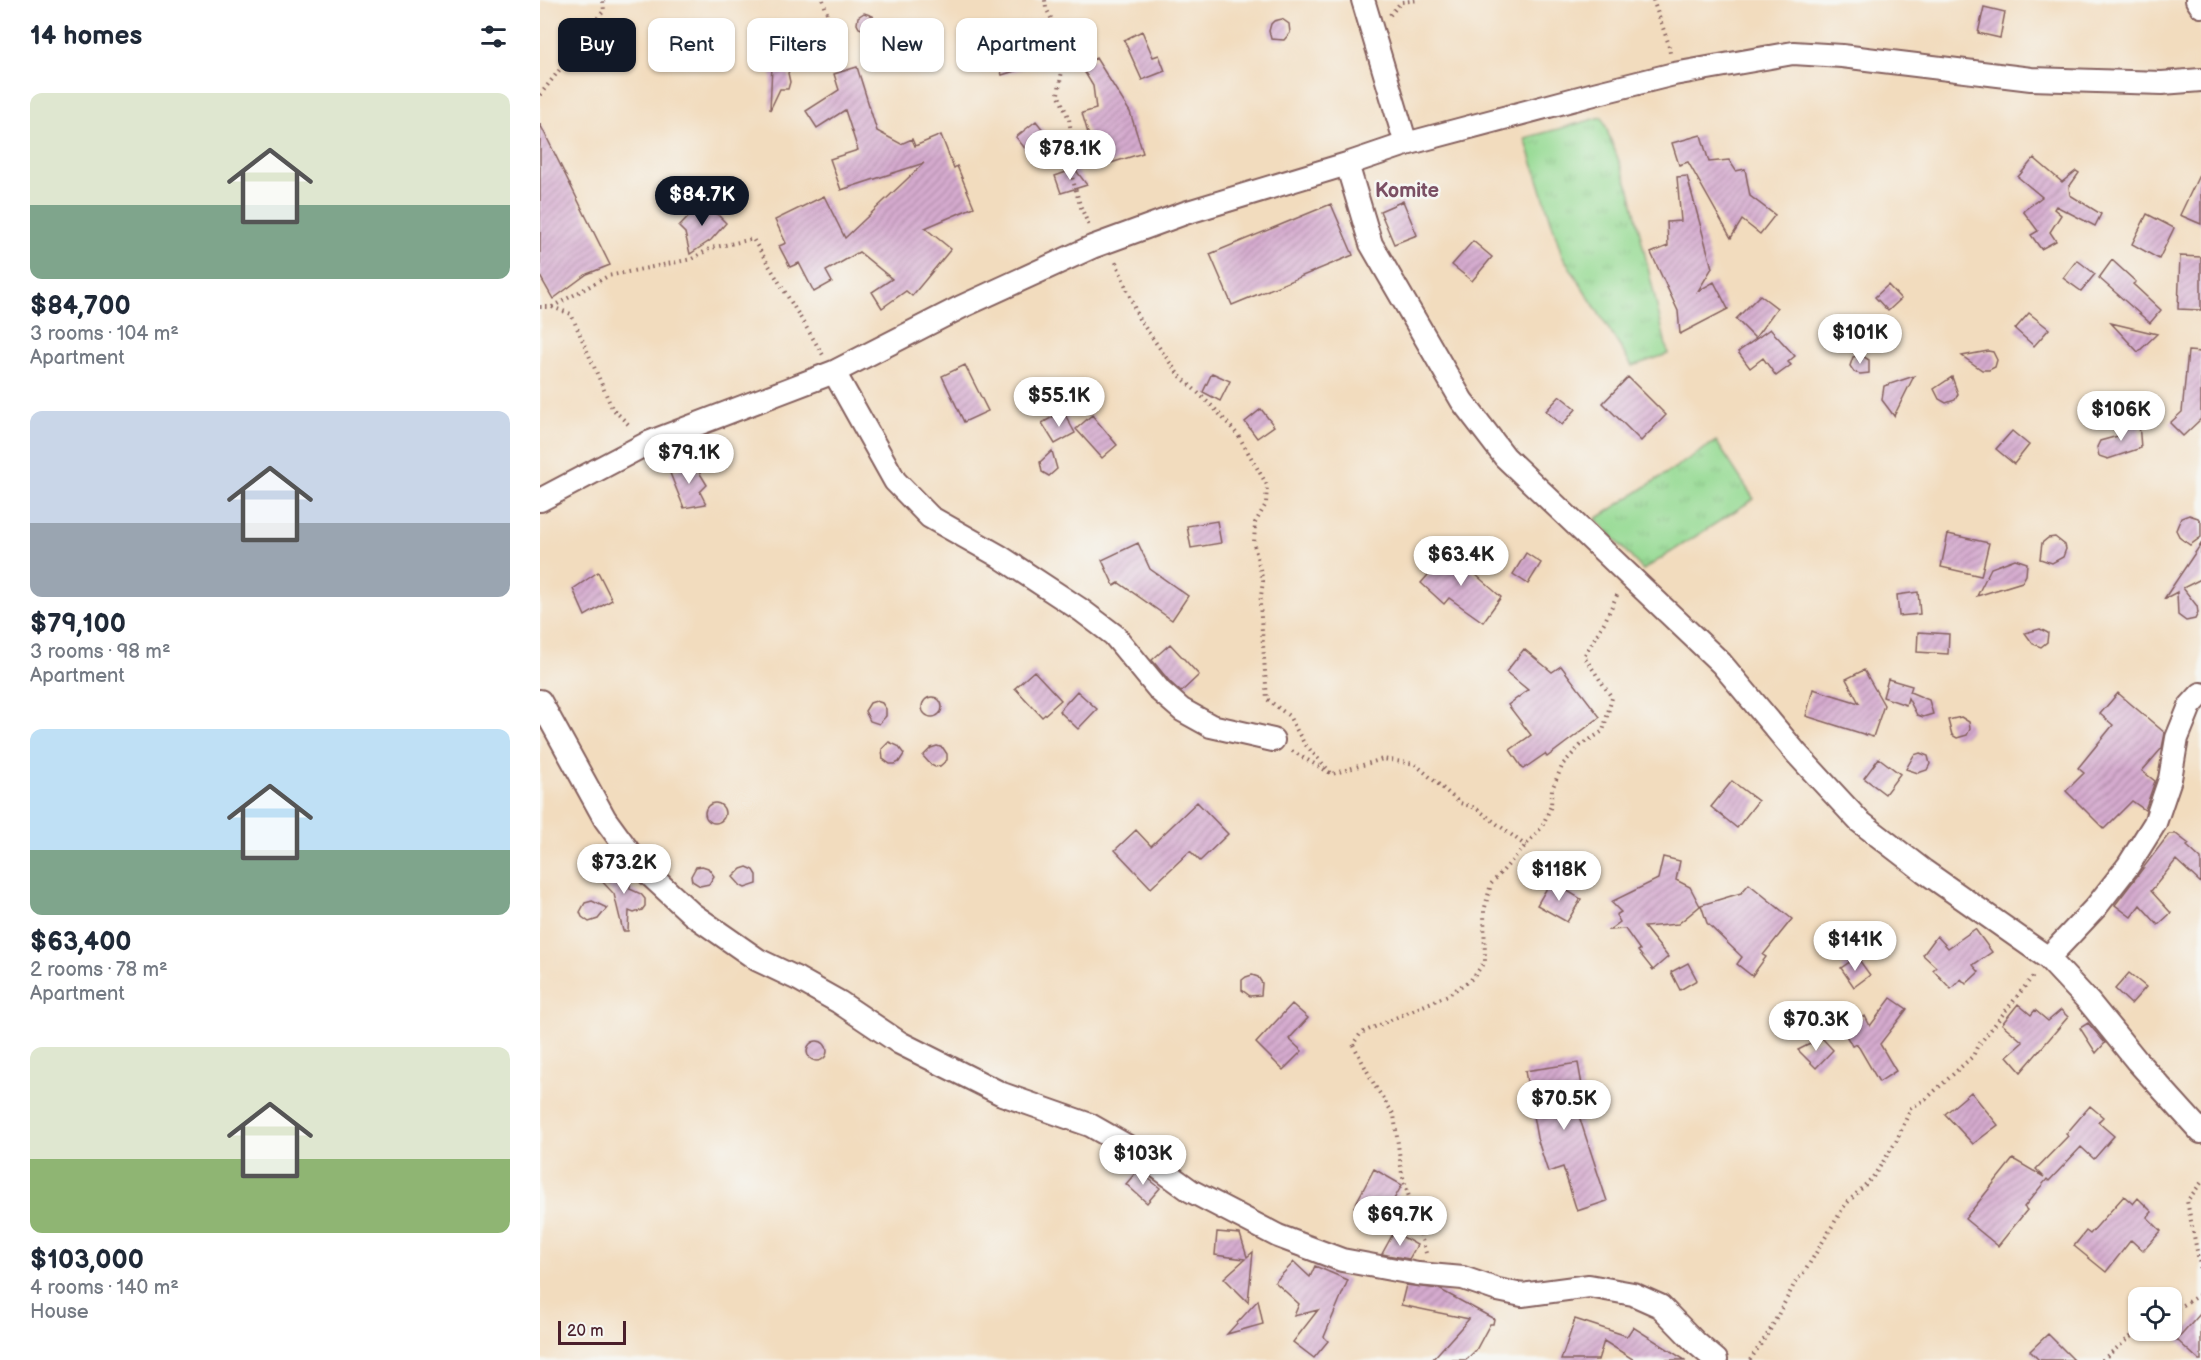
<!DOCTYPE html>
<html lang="en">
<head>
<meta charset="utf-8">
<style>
  body { margin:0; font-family:"Balsamiq Sans",sans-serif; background:#f6f6f7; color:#1f2937; height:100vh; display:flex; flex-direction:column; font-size:22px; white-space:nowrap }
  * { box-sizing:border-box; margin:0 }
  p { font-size:20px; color:#747a83 }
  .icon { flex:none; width:33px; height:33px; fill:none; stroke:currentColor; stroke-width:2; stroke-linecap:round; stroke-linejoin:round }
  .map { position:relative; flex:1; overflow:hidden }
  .drawer { display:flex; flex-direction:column; background:#fff; width:540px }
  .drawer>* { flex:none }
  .banner { position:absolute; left:18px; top:18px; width:570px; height:54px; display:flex; gap:12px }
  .buttons { position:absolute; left:1588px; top:1287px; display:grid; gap:12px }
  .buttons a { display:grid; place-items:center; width:54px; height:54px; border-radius:12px; background:#fff; box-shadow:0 2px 4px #0004; font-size:30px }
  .scale { position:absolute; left:18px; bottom:15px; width:68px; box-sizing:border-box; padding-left:6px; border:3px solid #4a1f2b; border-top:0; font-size:16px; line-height:21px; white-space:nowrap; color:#4a1f2b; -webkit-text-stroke:4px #f6f6f2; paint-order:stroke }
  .price { position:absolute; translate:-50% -51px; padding:0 14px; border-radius:21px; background:#fff; color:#222; font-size:20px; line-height:39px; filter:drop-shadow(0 2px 3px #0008) }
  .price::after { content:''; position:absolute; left:50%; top:36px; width:18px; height:14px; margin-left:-9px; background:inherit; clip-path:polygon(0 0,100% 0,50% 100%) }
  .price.active { background:#111827; color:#fff }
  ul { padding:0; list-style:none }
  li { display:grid; align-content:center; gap:12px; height:318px; padding:0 30px }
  li span { display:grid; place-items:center; height:186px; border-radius:12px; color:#555 }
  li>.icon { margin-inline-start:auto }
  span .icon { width:108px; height:108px; fill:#fffc; stroke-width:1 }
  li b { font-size:26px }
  h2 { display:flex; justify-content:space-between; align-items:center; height:72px; padding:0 30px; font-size:26px }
  .chip { padding:0 21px; border-radius:12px; background:#fff; box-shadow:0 2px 4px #0004; font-size:21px; line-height:54px }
  .chip.active { background:#111827; color:#fff }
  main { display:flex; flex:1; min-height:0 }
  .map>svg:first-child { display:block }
</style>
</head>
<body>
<main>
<section class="drawer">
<h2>14 homes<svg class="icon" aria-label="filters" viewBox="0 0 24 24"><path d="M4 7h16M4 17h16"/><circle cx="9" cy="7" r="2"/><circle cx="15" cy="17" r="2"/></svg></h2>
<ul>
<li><span style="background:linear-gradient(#dfe7d0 60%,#7fa58c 0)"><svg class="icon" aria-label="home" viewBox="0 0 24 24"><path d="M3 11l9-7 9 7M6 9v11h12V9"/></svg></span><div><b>$84,700</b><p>3 rooms · 104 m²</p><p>Apartment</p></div></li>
<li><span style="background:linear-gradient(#c9d6e8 60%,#9aa5b1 0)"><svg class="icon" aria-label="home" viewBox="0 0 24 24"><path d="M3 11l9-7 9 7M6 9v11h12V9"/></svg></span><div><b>$79,100</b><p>3 rooms · 98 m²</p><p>Apartment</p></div></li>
<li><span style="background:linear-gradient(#bfe0f5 65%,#7fa58c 0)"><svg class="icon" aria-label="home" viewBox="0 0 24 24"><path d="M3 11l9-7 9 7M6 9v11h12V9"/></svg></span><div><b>$63,400</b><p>2 rooms · 78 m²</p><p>Apartment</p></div></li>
<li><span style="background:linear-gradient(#dfe7d0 60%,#8fb573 0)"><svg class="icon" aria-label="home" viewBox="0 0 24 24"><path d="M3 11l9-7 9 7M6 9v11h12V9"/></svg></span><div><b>$103,000</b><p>4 rooms · 140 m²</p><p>House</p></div></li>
</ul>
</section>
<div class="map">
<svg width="1661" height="1360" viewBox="0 0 1661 1360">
  <defs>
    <pattern id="grass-tufts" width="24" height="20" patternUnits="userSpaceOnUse" patternTransform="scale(1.5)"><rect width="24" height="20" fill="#95da93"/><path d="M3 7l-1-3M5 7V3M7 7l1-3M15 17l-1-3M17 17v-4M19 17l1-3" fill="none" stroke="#82bb7f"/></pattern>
    <pattern id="building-hatch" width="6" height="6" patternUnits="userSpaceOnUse" patternTransform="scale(1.5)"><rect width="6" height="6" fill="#d5abcf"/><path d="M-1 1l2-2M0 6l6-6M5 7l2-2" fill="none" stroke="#af8ba8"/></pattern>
  </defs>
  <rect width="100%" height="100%" fill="#f6f6f2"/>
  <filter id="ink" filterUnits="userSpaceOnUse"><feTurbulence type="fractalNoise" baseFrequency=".0167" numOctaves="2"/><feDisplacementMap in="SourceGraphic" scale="12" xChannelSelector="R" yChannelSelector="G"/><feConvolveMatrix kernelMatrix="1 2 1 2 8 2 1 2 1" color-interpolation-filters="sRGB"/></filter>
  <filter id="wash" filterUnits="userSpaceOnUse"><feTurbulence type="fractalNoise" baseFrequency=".008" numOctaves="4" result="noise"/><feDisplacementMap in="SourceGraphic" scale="24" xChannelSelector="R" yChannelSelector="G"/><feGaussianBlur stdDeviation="1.35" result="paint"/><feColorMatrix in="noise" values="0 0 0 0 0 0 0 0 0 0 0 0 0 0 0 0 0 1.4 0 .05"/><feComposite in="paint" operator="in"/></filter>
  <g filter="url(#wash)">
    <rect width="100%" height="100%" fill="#f2dcbe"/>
    <path fill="url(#grass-tufts)" stroke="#707c5f" stroke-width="1.5" d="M 1062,117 L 1090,190 L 1128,354 L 1092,366 L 1022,255 L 985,138 Z
      M 1176,441 L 1214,499 L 1103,570 L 1056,519 Z"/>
    <g id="blocks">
      <path fill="url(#building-hatch)" d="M 1444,7 L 1465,12 L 1460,38 L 1438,33 Z
        M 324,13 L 333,16 L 336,34 L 319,28 L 317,24 L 318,17 Z
        M 742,19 L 749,24 L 750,33 L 744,40 L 731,39 L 729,31 L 731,24 L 734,21 Z
        M 602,31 L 613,57 L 619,55 L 625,71 L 602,80 L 584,40 Z
        M 473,35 L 484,68 L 462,75 L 452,42 Z
        M 236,40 L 259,51 L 248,73 L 250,82 L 248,89 L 240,89 L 230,110 L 232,65 L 226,62 L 233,46 L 234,41 L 235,43 Z
        M 556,58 L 590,112 L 603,153 L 558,167 L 542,113 L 556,109 L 553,86 L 541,66 Z
        M 317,67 L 337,131 L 361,144 L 372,139 L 375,146 L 401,135 L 414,168 L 417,166 L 434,207 L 385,228 L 411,249 L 372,296 L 366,291 L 342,308 L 332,292 L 352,279 L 319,252 L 286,271 L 292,282 L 274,292 L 259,263 L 250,267 L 239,246 L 246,243 L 235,220 L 284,196 L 305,238 L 384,163 L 301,190 L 290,159 L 318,150 L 305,110 L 277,128 L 266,111 L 299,90 L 294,74 Z
        M 496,121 L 511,140 L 491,156 L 476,137 Z
        M 0,124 L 70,265 L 47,274 L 13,299 L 0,276 Z
        M 1161,135 L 1169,162 L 1189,160 L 1196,171 L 1205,169 L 1210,196 L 1235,215 L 1220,234 L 1202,220 L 1191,238 L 1148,162 L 1139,165 L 1132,143 Z
        M 1494,158 L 1522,182 L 1536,171 L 1539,173 L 1529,187 L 1530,195 L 1561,214 L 1555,226 L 1516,206 L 1514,209 L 1521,215 L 1510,232 L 1516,241 L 1501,249 L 1491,235 L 1498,231 L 1483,211 L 1502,197 L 1478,177 Z
        M 535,169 L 547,185 L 521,193 L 515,176 Z
        M 1661,171 L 1661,224 L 1640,215 Z
        M 1147,176 L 1172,268 L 1158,291 L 1174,282 L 1188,309 L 1140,334 L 1138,311 L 1111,253 L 1128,246 L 1127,222 L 1141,221 L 1137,177 Z
        M 164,201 L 186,223 L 171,240 L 150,254 L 145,233 L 139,227 Z
        M 863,201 L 877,235 L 854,244 L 840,211 Z
        M 791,204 L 813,255 L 692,305 L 670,254 Z
        M 1607,214 L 1634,228 L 1619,259 L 1592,244 Z
        M 933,241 L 952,257 L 932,281 L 912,265 Z
        M 1640,256 L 1661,257 L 1661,310 L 1638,309 Z
        M 1537,260 L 1555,274 L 1541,291 L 1523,278 Z
        M 1572,260 L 1596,282 L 1593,284 L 1621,310 L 1610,323 L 1559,278 Z
        M 1348,285 L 1361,299 L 1348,311 L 1335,297 Z
        M 1220,295 L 1237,308 L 1215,338 L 1196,319 Z
        M 1489,313 L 1509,329 L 1494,346 L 1475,329 Z
        M 1571,323 L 1617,334 L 1598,352 Z
        M 1230,329 L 1255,356 L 1248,362 L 1251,365 L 1236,376 L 1223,358 L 1210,368 L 1198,352 Z
        M 1448,351 L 1453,352 L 1457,360 L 1455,367 L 1449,370 L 1442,370 L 1422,356 Z
        M 1648,351 L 1661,352 L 1661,419 L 1643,436 L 1630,423 L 1642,412 Z
        M 1321,355 L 1329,360 L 1329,373 L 1320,374 L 1314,372 L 1310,366 L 1313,357 Z
        M 425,365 L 448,411 L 424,422 L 402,376 Z
        M 672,373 L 690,381 L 680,401 L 663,392 Z
        M 1374,376 L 1354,416 L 1342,400 L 1344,386 Z
        M 1088,377 L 1126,415 L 1101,441 L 1063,403 Z
        M 1412,377 L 1418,394 L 1415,400 L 1406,403 L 1399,399 L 1394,389 Z
        M 1020,396 L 1036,409 L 1022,425 L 1006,411 Z
        M 721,409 L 734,426 L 717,438 L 705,422 Z
        M 523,411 L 535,433 L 515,444 L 502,423 Z
        M 552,415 L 577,445 L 562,458 L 536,429 Z
        M 1599,423 L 1601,448 L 1568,459 L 1559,456 L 1557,447 L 1560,441 L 1578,436 L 1577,424 Z
        M 1472,431 L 1489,445 L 1474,464 L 1456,449 Z
        M 512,451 L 517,469 L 509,476 L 502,472 L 500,462 Z
        M 153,462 L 167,485 L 160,492 L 166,504 L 144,508 L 130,473 Z
        M 1649,515 L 1658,518 L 1661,522 L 1661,537 L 1650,545 L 1640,538 L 1636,530 L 1641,518 Z
        M 677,521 L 681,543 L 651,548 L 647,526 Z
        M 1408,534 L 1449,543 L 1441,576 L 1401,567 Z
        M 1515,537 L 1525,545 L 1526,549 L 1523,557 L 1512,563 L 1500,559 L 1502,543 L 1508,538 Z
        M 598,543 L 610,569 L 648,596 L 632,620 L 579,583 L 574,586 L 562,560 Z
        M 1661,544 L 1661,579 L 1643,588 L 1657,606 L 1658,613 L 1655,619 L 1646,621 L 1638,615 L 1637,592 L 1624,599 Z
        M 909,551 L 961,597 L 943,622 L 909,598 L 904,604 L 881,583 Z
        M 986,553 L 1001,563 L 988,584 L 973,574 Z
        M 1475,559 L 1487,563 L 1486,575 L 1482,582 L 1437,596 L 1451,568 Z
        M 58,572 L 72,600 L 45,616 L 33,589 Z
        M 1378,592 L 1380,614 L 1359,616 L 1357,595 Z
        M 1500,629 L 1508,633 L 1507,642 L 1501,647 L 1493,644 L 1485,633 Z
        M 1378,632 L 1409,634 L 1408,654 L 1377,652 Z
        M 630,644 L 659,675 L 641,692 L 630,682 L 612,660 Z
        M 984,649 L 1012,672 L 1021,666 L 1060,717 L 1007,757 L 1005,754 L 983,769 L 970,750 L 991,735 L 968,705 L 988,690 L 966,672 Z
        M 1324,670 L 1344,705 L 1333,737 L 1266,716 L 1273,689 L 1319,703 L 1306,679 Z
        M 494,671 L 521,700 L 502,717 L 475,688 Z
        M 1348,679 L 1372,686 L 1370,692 L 1389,700 L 1393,714 L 1383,717 L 1377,715 L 1368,698 L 1366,705 L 1343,697 Z
        M 537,691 L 557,709 L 538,729 L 519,711 Z
        M 1578,693 L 1625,733 L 1622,748 L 1602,771 L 1615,781 L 1605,810 L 1592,801 L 1564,829 L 1526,791 L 1544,773 L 1538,768 L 1573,725 L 1560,714 Z
        M382 707a10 10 0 1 1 20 0a10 10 0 1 1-20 0Z
        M 336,701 L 342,703 L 346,709 L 346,716 L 339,724 L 330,721 L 325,711 L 330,703 Z
        M 1421,717 L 1429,722 L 1430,729 L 1427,735 L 1417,738 L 1412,735 L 1408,720 Z
        M 349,742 L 358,746 L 364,754 L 359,762 L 355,764 L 350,764 L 343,759 L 342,749 Z
        M 397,746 L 403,748 L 407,754 L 407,760 L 400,766 L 395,767 L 391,765 L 383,756 L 391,748 Z
        M 1380,753 L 1388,756 L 1390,764 L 1387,770 L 1378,773 L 1366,769 L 1374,755 Z
        M 1339,758 L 1360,774 L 1345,794 L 1324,778 Z
        M 1192,781 L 1218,801 L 1197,828 L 1171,807 Z
        M 657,802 L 688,834 L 660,861 L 650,851 L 611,888 L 575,850 L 596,830 L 611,846 Z
        M165 813a10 10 0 1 1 20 0a10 10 0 1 1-20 0Z
        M 1629,834 L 1636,834 L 1649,844 L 1647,846 L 1661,859 L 1661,883 L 1636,860 L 1611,891 L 1631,913 L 1618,925 L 1600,905 L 1591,917 L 1575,905 Z
        M 1123,857 L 1140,861 L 1136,880 L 1150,887 L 1160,906 L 1138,924 L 1104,927 L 1128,957 L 1113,970 L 1098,951 L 1100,950 L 1085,929 L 1069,930 L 1080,922 L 1076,915 L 1081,912 L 1071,902 L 1118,879 Z
        M 80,866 L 90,875 L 90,889 L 101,894 L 105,899 L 105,906 L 102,910 L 94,913 L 89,911 L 88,931 L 83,931 L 74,894 L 57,876 L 70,881 L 71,871 Z
        M 162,866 L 168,868 L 174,876 L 169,884 L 160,886 L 152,881 L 151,876 L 156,867 Z
        M 207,867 L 214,870 L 217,875 L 217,884 L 205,888 L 201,886 L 193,877 L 201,869 Z
        M 1011,881 L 1041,899 L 1027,922 L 997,905 Z
        M 1209,884 L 1252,919 L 1223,955 L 1226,957 L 1212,976 L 1197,964 L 1202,957 L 1167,923 L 1161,905 L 1201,893 Z
        M 52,901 L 67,908 L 58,919 L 49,922 L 42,917 L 40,912 L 45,903 Z
        M 1435,929 L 1452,952 L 1433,965 L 1439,972 L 1426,984 L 1421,979 L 1411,989 L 1393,970 L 1396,967 L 1383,955 L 1397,936 L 1408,948 Z
        M 1317,957 L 1330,975 L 1314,987 L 1301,968 Z
        M 1148,963 L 1157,980 L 1140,990 L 1131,972 Z
        M 1589,973 L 1606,987 L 1591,1004 L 1575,989 Z
        M 712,975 L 718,977 L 722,983 L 721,995 L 710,996 L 702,990 L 702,980 L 706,977 Z
        M 1351,998 L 1367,1009 L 1340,1044 L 1356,1071 L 1339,1082 L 1317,1044 L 1312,1046 L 1302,1028 L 1325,1016 L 1330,1026 Z
        M 752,1004 L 768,1018 L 749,1039 L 762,1051 L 743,1070 L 716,1043 Z
        M 1478,1004 L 1491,1015 L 1495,1010 L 1508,1021 L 1521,1010 L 1528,1017 L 1481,1072 L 1467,1056 L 1483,1042 L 1462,1024 Z
        M 1548,1023 L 1565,1043 L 1556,1053 L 1540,1028 Z
        M 1282,1038 L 1293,1050 L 1276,1068 L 1258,1050 Z
        M267 1051a10 10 0 1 1 20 0a10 10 0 1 1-20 0Z
        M 1038,1063 L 1045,1102 L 1035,1104 L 1067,1201 L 1037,1211 L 1023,1167 L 1008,1172 L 997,1138 L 985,1071 Z
        M 1431,1092 L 1458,1125 L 1433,1144 L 1405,1114 Z
        M 1550,1106 L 1563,1117 L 1558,1122 L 1574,1136 L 1554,1159 L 1541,1147 L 1509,1181 L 1507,1179 L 1484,1207 L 1487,1210 L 1458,1246 L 1425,1219 L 1473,1159 L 1504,1177 L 1496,1169 L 1528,1136 L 1526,1134 Z
        M 834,1169 L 862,1185 L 841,1222 L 814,1207 Z
        M 598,1170 L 620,1188 L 607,1203 L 586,1184 Z
        M 1584,1196 L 1593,1204 L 1598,1198 L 1612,1212 L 1607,1217 L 1621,1231 L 1603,1251 L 1591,1240 L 1566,1272 L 1534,1246 L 1546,1231 L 1550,1234 Z
        M 677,1232 L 700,1234 L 707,1257 L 713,1252 L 708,1302 L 684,1278 L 705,1259 L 675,1255 Z
        M 854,1232 L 877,1245 L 869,1259 L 842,1254 Z
        M 754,1262 L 770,1277 L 775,1266 L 808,1280 L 784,1337 L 788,1341 L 774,1358 L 753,1342 L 778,1310 L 754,1316 L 759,1304 L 735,1282 Z
        M 866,1285 L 899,1289 L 954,1319 L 953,1324 L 950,1324 L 936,1350 L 926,1360 L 892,1360 L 929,1319 L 861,1305 Z
        M 718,1300 L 723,1324 L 687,1334 Z
        M 1661,1313 L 1661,1360 L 1659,1360 L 1637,1340 Z
        M 1035,1319 L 1087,1336 L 1093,1327 L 1145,1360 L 1094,1360 L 1064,1341 L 1058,1360 L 1021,1360 Z
        M 1508,1334 L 1534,1360 L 1499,1360 L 1490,1351 Z"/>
    </g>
  </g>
  <g filter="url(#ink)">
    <use href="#blocks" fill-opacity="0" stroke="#85615e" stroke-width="1.5"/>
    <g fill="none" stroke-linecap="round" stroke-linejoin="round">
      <g stroke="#85615e" stroke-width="26">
        <path id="minor" d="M 823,0 L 866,144
          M 1657,0 L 1661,6
          M 807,164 L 831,244 L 922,401 L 965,457 L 1181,663 L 1257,754 L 1319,821 L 1384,871 L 1508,958 L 1549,1002 L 1597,1061 L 1661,1132
          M 294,372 L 355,481 L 390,517 L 459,556 L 541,610 L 574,635 L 620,691 L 642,710 L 671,726 L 733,740
          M 0,500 L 108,443 L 294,372 L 421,307 L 552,247 L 645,213 L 807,164 L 866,144 L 1054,94 L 1134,74 L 1253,53 L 1302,56 L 1491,79 L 1622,83 L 1661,80
          M 0,701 L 65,819 L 97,863 L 152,914 L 218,960 L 258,979 L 299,1002 L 360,1043 L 462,1094 L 550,1125 L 594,1150 L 651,1191 L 738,1236 L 802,1260 L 878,1274 L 923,1278 L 958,1290 L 982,1295 L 1049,1286 L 1093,1294 L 1120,1306 L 1156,1343 L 1176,1360
          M 1508,958 L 1556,907 L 1588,866 L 1615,823 L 1630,779 L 1637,738 L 1650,706 L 1661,694"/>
      </g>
      <path stroke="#85615e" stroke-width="4" stroke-dasharray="1.5 4.5" stroke-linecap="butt" d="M 283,0 L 303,64
        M 505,0 L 506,8 L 521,38 L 523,65 L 518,94 L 529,119 L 533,145 L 528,163 L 540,205 L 549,226
        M 1113,0 L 1128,42 L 1130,53
        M 850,15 L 861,2 L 879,0
        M 0,95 L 38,46 L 50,26 L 64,11 L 63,0
        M 576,262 L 599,319 L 638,374 L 674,408 L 698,435 L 727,485 L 726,504 L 715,523 L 714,545 L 723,581 L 720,604 L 727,699 L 749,716 L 764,743 L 792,774
        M 0,307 L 12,307 L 31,314 L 72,408 L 91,427
        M 12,307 L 68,276 L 152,259 L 171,248 L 213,239 L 283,355
        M 752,751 L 792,774 L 843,759 L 875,764 L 920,803 L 936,808 L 986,846
        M 1661,1183 L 1647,1201 L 1661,1271
        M 886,1253 L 862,1174 L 854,1115 L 835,1086 L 813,1044 L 821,1033 L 908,995 L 933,978 L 945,961 L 944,911 L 951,884 L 1002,827 L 1011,806 L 1012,789 L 1023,764 L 1040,746 L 1063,731 L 1072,698 L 1044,656 L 1065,621 L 1078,593
        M 1632,1311 L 1661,1294
        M 1210,1360 L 1229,1332 L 1256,1281 L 1265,1271 L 1305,1205 L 1333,1177 L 1356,1142 L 1371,1108 L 1386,1099 L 1433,1056 L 1437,1047 L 1494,975
        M 1562,1360 L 1599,1330"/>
      <use href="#minor" stroke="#fff" stroke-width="22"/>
    </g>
  </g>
  <g text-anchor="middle" stroke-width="5" stroke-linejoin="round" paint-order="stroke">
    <g font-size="20" font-weight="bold" fill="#7b5064" stroke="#f6f6f2">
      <text x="867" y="197">Komite</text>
    </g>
  </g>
</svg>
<div class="buttons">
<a><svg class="icon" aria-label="locate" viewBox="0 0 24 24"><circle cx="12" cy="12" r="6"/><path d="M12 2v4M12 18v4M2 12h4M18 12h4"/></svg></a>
</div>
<div class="scale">20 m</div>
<b class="price" style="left:530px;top:181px">$78.1K</b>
<b class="price active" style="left:162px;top:227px">$84.7K</b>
<b class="price" style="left:1320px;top:365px">$101K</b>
<b class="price" style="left:519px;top:428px">$55.1K</b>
<b class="price" style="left:1581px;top:442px">$106K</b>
<b class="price" style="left:149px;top:485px">$79.1K</b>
<b class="price" style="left:921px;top:587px">$63.4K</b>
<b class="price" style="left:84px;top:895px">$73.2K</b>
<b class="price" style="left:1019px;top:902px">$118K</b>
<b class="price" style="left:1315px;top:972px">$141K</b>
<b class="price" style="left:1276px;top:1052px">$70.3K</b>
<b class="price" style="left:1024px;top:1131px">$70.5K</b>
<b class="price" style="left:603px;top:1186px">$103K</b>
<b class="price" style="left:860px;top:1247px">$69.7K</b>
<div class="banner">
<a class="chip active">Buy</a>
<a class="chip">Rent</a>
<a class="chip">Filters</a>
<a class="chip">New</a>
<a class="chip">Apartment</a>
</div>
</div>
</main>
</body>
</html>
